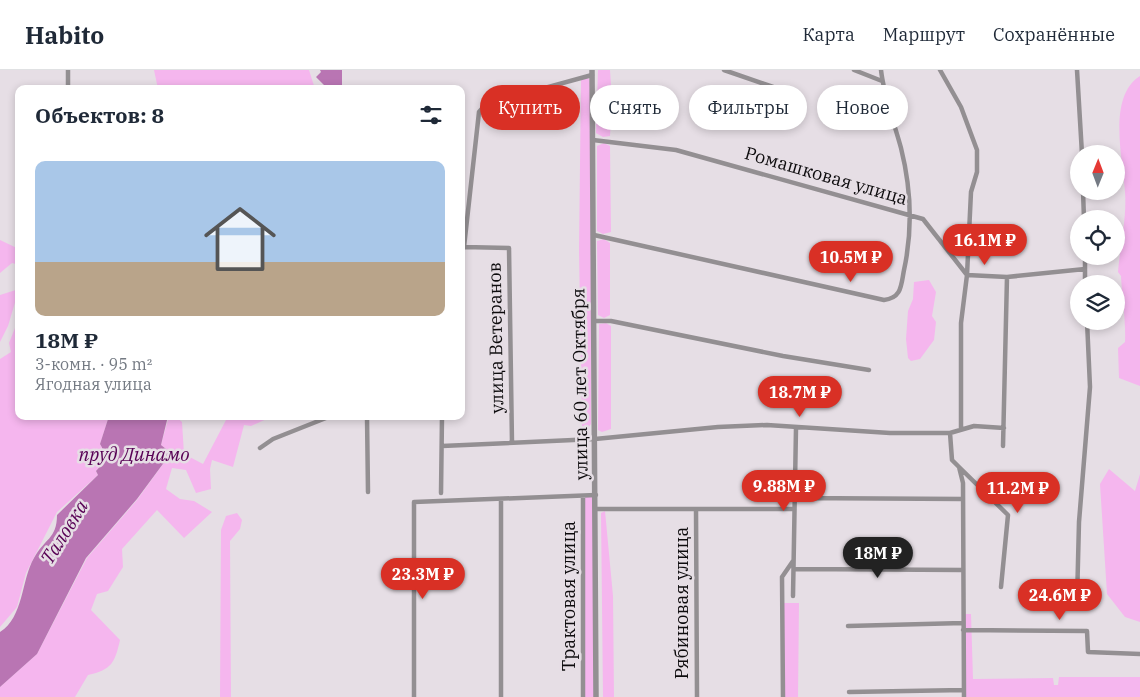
<!DOCTYPE html>
<html lang="ru">
<head>
<meta charset="utf-8">
<style>
  body { margin:0; font-family:"IBM Plex Serif",serif; background:#f2f2f3; color:#1f2937; height:100vh; display:flex; flex-direction:column; font-size:19px; white-space:nowrap }
  * { box-sizing:border-box; margin:0 }
  p { font-size:16px; color:#747a83 }
  .icon { flex:none; width:28px; height:28px; fill:none; stroke:currentColor; stroke-width:2; stroke-linecap:round; stroke-linejoin:round }
  .map { position:relative; flex:1; overflow:hidden }
  .side { position:absolute; left:15px; top:15px; width:450px; height:335px; display:flex; flex-direction:column; background:#fff; border-radius:10px; box-shadow:0 2px 8px #0003 }
  .side>* { flex:none }
  .top-card { position:absolute; left:480px; top:15px; width:475px; height:45px; display:flex; gap:10px }
  .needle { width:32px; rotate:1deg }
  .tools { position:absolute; left:1070px; top:75px; display:grid; gap:10px }
  .tools a { display:grid; place-items:center; width:55px; height:55px; border-radius:50%; background:#fff; box-shadow:0 2px 8px #0003; font-size:25px }
  .price { position:absolute; translate:-50% -42px; padding:0 11px; border-radius:18px; background:#d93025; color:#fff; font-size:16px; line-height:32px; filter:drop-shadow(0 1px 2px #0008) }
  .price::after { content:''; position:absolute; left:50%; top:30px; width:15px; height:11px; margin-left:-8px; background:inherit; clip-path:polygon(0 0,100% 0,50% 100%) }
  .price.active { background:#222; color:#fff }
  ul { padding:0; list-style:none }
  li { display:grid; align-content:center; gap:10px; height:265px; padding:0 20px }
  li+li { border-top:1px solid #e0e1e3 }
  li span { display:grid; place-items:center; height:155px; border-radius:10px; color:#555 }
  li>.icon { margin-inline-start:auto }
  span .icon { width:90px; height:90px; fill:#fffc; stroke-width:1 }
  li b { font-size:21px }
  h2 { display:flex; justify-content:space-between; align-items:center; height:60px; padding:0 20px; font-size:21px }
  .pill { padding:0 18px; border-radius:22px; background:#fff; box-shadow:0 2px 8px #0003; font-size:18px; line-height:45px }
  .pill.active { background:#d93025; color:#fff }
  header { display:flex; align-items:center; gap:30px; box-sizing:border-box; height:70px; padding:0 25px; background:#fff; border-bottom:1px solid #e0e1e3 }
  header strong { font-size:24px }
  nav { display:flex; gap:28px; margin-inline-start:auto; font-size:18px }
  .map>svg:first-child { display:block }
</style>
</head>
<body>
<header>
<strong>Habito</strong>
<nav><a>Карта</a><a>Маршрут</a><a>Сохранённые</a></nav>
</header>
<div class="map">
<svg width="1140" height="627" viewBox="0 0 1140 627">
  <rect width="100%" height="100%" fill="#e6dee5"/>
  <path fill="#f5b6ee" d="M 154,0 L 309,0 L 315,19 L 158,19 Z
    M 598,0 L 610,0 L 612,31 L 610,66 L 603,67 L 596,63 Z
    M 1140,6 L 1140,316 L 1119,308 L 1118,278 L 1125,272 C 1126,249 1122,228 1121,206 L 1118,202 C 1120,176 1127,148 1125,122 C 1123,89 1107,27 1140,6 Z
    M 588,7 L 591,15 L 591,354 L 588,358 L 582,356 L 579,180 L 581,9 Z
    M 604,73 L 610,76 L 611,162 L 603,164 L 597,161 L 597,76 Z
    M 604,169 L 610,173 L 610,245 L 604,248 L 598,245 L 597,171 Z
    M 0,170 L 19,179 L 19,195 L 12,193 L 0,203 Z
    M 929,210 L 936,222 L 932,246 L 936,252 L 934,270 L 920,289 L 911,291 L 908,288 L 906,269 L 908,241 L 913,229 L 914,212 Z
    M 19,219 L 8,256 L 0,272 L 0,225 Z
    M 19,248 L 19,346 L 109,346 L 100,374 C 106,385 105,392 96,401 L 98,405 L 57,442 L 26,503 L 17,537 L 0,557 L 0,289 L 11,282 L 9,273 Z
    M 606,253 L 611,256 L 611,359 L 602,362 L 598,360 L 599,254 Z
    M 169,346 L 175,346 L 182,352 L 184,384 L 203,394 L 226,350 L 220,346 L 273,346 L 251,356 L 244,355 L 233,397 L 212,390 L 210,399 L 211,419 L 196,423 L 186,400 L 172,398 L 166,419 L 180,429 L 194,431 L 212,442 L 184,468 L 157,440 L 122,479 L 123,497 L 108,521 L 97,524 L 91,540 L 120,570 C 115,592 112,600 88,605 L 75,627 L 0,627 L 0,617 L 37,584 L 87,488 L 137,430 L 171,383 L 161,375 Z
    M 1109,399 L 1135,421 L 1140,404 L 1140,552 L 1125,547 L 1107,524 L 1100,414 Z
    M 590,425 L 593,428 L 594,627 L 584,627 L 585,427 Z
    M 605,441 L 613,526 L 614,627 L 603,627 L 601,443 Z
    M 237,443 L 242,450 L 240,459 L 230,471 L 231,627 L 220,627 L 221,460 L 226,446 Z
    M 784,533 L 799,533 L 798,627 L 784,627 Z
    M 963,544 L 971,544 L 973,609 L 1053,608 L 1054,615 L 1058,615 L 1059,607 L 1140,607 L 1140,627 L 966,627 Z"/>
  <path fill="#b975b3" d="M 320,0 L 342,0 L 342,19 L 328,19 L 316,7 L 321,2 Z
    M 109,346 L 168,346 L 161,375 L 171,383 L 137,429 L 86,488 L 37,584 L 0,617 L 0,562 C 24,547 21,510 34,488 C 44,469 57,469 57,445 L 98,405 L 96,401 C 105,392 107,385 100,374 Z"/>
  <g fill="none" stroke-linecap="round" stroke-linejoin="round">
    <path stroke="#938f92" stroke-width="4.5" d="M 68,0 L 68,19
      M 724,0 L 773,17
      M 854,0 L 882,11
      M 940,0 L 961,37 L 977,80 L 977,102 L 971,122 L 967,205 L 961,253 L 961,358
      M 1077,0 L 1082,84
      M 593,70 L 676,80 L 923,149 L 967,205 L 1007,207 L 1085,199
      M 1083,121 L 1084,149
      M 594,165 L 884,230 C 902,228 901,215 904,200 C 913,159 911,118 901,78 C 894,52 884,27 881,0
      M 464,177 L 509,178 L 512,373
      M 461,182 L 464,177 L 479,42 L 486,34 L 592,5
      M 1085,186 L 1085,214
      M 594,251 L 611,251 L 783,286 L 869,300
      M 367,346 L 368,422
      M 950,363 L 952,390 L 959,397 L 963,413 L 964,627
      M 442,376 L 595,369 L 718,357 L 767,355 L 890,363 L 950,363 L 974,356 L 1004,358
      M 1003,376 L 1007,207
      M 260,378 L 273,369 L 331,346
      M 959,397 L 1008,445 L 1001,517
      M 441,423 L 442,346
      M 583,426 L 583,627
      M 794,428 L 963,429
      M 501,429 L 501,627
      M 596,439 L 794,439
      M 696,439 L 697,627
      M 794,499 L 963,500
      M 793,526 L 796,358
      M 1077,531 L 1079,452 L 1090,317 L 1087,251
      M 848,556 L 963,553
      M 963,560 L 1087,561 L 1088,582 L 1140,584
      M 849,622 L 964,620
      M 414,627 L 414,432 L 596,425
      M 783,627 L 782,507 L 793,491"/>
    <path stroke="#938f92" stroke-width="5.5" d="M 592,0 L 596,627"/>
  </g>
  <g text-anchor="middle" stroke-width="5" stroke-linejoin="round" paint-order="stroke">
    <g font-size="18" fill="#0d0b0d" stroke="#e6dee5">
      <text transform="translate(826 106) rotate(16)" y="6">Ромашковая улица</text>
      <text transform="translate(496 268) rotate(-91)" y="6">улица Ветеранов</text>
      <text transform="translate(580 314) rotate(-91)" y="6">улица 60 лет Октября</text>
      <text transform="translate(569 526) rotate(-90)" y="6">Трактовая улица</text>
      <text transform="translate(682 533) rotate(-90)" y="6">Рябиновая улица</text>
    </g>
    <g font-size="19" font-style="italic" fill="#570054" stroke="#e6dee5">
      <text x="134" y="391">пруд Динамо</text>
      <text transform="translate(64 462) rotate(-58)" y="7">Таловка</text>
    </g>
  </g>
</svg>
<div class="tools">
<a><svg class="needle" viewBox="-14 -14 28 28"><path d="M0-13l5 13h-10z" fill="#e53935"/><path d="M0 13l5-13h-10z" fill="#747a83"/></svg></a>
<a><svg class="icon" aria-label="locate" viewBox="0 0 24 24"><circle cx="12" cy="12" r="6"/><path d="M12 2v4M12 18v4M2 12h4M18 12h4"/></svg></a>
<a><svg class="icon" aria-label="layers" viewBox="0 0 24 24"><path d="M12 4l9 5-9 5-9-5zM3 14l9 5 9-5"/></svg></a>
</div>
<b class="price" style="left:985px;top:196px">16.1M ₽</b>
<b class="price" style="left:851px;top:213px">10.5M ₽</b>
<b class="price" style="left:800px;top:348px">18.7M ₽</b>
<b class="price" style="left:784px;top:442px">9.88M ₽</b>
<b class="price" style="left:1018px;top:444px">11.2M ₽</b>
<b class="price active" style="left:878px;top:509px">18M ₽</b>
<b class="price" style="left:423px;top:530px">23.3M ₽</b>
<b class="price" style="left:1060px;top:551px">24.6M ₽</b>
<div class="top-card">
<a class="pill active">Купить</a>
<a class="pill">Снять</a>
<a class="pill">Фильтры</a>
<a class="pill">Новое</a>
</div>
<section class="side">
<h2>Объектов: 8<svg class="icon" aria-label="filters" viewBox="0 0 24 24"><path d="M4 7h16M4 17h16"/><circle cx="9" cy="7" r="2"/><circle cx="15" cy="17" r="2"/></svg></h2>
<ul>
<li><span style="background:linear-gradient(#a9c7e8 65%,#b9a48a 0)"><svg class="icon" aria-label="home" viewBox="0 0 24 24"><path d="M3 11l9-7 9 7M6 9v11h12V9"/></svg></span><div><b>18M ₽</b><p>3-комн. · 95 m²</p><p>Ягодная улица</p></div></li>
</ul>
</section>
</div>
</body>
</html>
